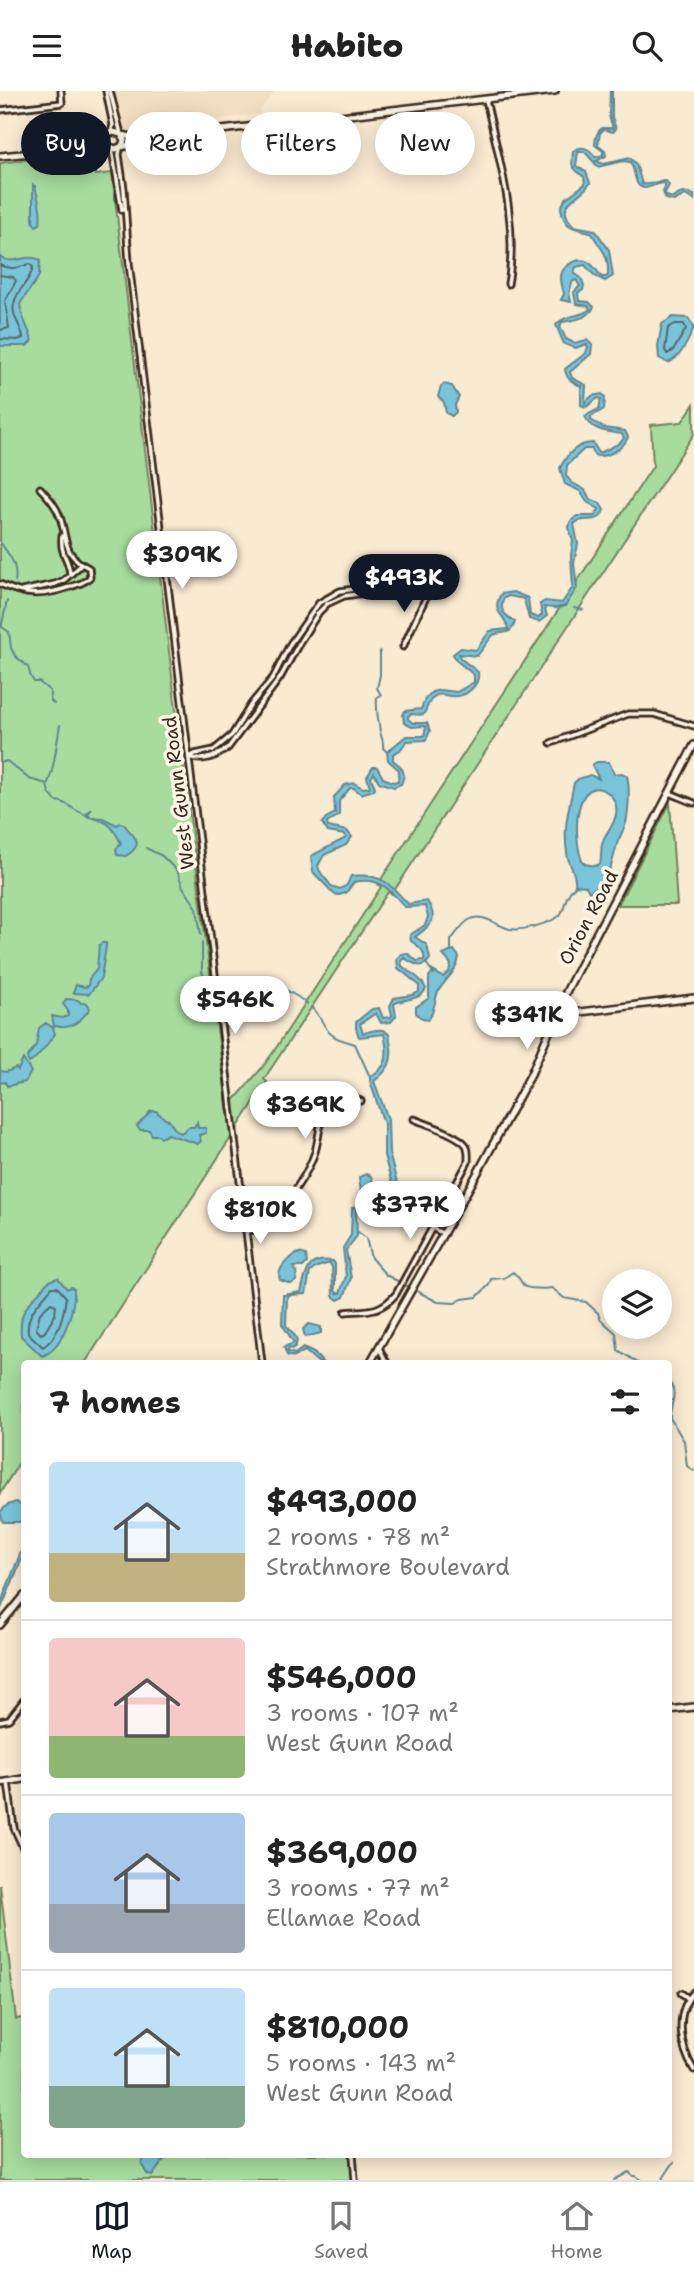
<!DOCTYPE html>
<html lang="en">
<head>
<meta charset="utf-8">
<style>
  body { margin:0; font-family:"Shantell Sans",sans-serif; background:#f6f6f6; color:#222; height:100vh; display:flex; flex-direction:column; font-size:26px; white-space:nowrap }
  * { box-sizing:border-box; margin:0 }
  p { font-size:23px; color:#767676 }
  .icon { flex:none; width:38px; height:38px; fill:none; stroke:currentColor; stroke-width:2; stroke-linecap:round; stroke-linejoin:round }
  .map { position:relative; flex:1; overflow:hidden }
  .details { position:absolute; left:21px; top:1269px; width:651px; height:798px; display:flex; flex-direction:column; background:#fff; border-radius:7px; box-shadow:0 4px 18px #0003 }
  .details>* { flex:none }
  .top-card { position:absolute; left:21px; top:21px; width:653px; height:63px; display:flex; gap:14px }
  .buttons { position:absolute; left:602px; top:1178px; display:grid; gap:14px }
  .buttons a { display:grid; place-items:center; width:70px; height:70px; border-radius:50%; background:#fff; box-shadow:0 4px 18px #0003; font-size:35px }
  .price { position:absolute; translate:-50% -60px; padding:0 16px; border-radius:24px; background:#fff; color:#222; font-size:23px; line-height:46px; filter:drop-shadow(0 2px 4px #0008) }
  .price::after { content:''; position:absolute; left:50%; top:42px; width:21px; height:16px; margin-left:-10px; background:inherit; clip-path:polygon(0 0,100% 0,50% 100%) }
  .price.active { background:#111827; color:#fff }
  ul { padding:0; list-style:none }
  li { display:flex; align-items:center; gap:21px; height:175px; padding:0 28px }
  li+li { border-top:2px solid #e0e0e0 }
  li span { display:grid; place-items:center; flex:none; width:196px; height:140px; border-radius:7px; color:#555 }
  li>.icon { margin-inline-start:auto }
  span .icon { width:84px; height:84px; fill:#fffc; stroke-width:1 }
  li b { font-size:30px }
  h2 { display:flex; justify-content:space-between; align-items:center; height:84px; padding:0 28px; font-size:30px }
  .tag { padding:0 24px; border-radius:32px; background:#fff; box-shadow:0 4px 18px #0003; font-size:24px; line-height:63px }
  .tag.active { background:#111827; color:#fff }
  header { display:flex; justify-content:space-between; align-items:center; height:91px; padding:0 28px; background:#fff; font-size:32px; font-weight:800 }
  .dock { display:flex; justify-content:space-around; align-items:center; height:98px; border-top:2px solid #e0e0e0; background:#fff; font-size:19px; color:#767676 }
  .dock a { display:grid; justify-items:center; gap:4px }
  .dock .active { color:#111827 }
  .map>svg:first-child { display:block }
</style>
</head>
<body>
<header><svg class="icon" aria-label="menu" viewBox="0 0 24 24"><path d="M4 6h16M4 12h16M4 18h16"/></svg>Habito<svg class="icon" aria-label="search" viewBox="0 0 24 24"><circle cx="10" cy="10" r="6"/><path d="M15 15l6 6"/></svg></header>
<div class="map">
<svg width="694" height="2089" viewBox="0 0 694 2089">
  <rect width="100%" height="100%" fill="#f9ead2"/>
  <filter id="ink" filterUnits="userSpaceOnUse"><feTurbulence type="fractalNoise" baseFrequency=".0143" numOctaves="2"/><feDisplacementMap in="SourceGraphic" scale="14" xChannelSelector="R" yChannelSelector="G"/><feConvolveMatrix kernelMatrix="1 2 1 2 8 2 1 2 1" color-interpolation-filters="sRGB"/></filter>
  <g filter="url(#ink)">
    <path fill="#f3dec1" d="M 112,0 L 275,0 L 259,20 L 260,23 L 121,40 Z"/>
    <path fill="#a8dc9f" stroke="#72835e" stroke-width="2" d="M 94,61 L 96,84 L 112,82 L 176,619 L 228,1021 L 232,1017 L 231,1013 L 262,977 L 274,960 L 381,796 L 378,793 L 653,375 L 651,334 L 682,331 L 694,313 L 694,343 L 392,803 L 388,801 L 264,988 L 267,991 L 85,1272 L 24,1272 L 24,1364 L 0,1402 L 0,72 Z
      M 670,712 L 677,814 L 618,814 Z
      M 0,1794 L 16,1928 L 24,1927 L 24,2063 L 354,2063 L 357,2089 L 0,2089 Z"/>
    <path fill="#7ac4da" stroke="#61868f" stroke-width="2" fill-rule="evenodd" d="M 610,0 L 612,0 L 612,26 L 616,38 L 613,41 L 604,38 L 600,42 L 598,54 L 605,59 L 606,65 L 596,70 L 604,73 L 630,67 L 636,73 L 642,93 C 650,95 657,89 666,90 L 669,94 L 665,102 L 666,105 L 673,107 C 680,102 686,99 694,104 L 694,109 L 685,104 L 674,110 L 666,108 L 663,101 L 665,95 L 663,92 C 657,92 650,97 645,97 C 633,97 636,78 630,71 L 623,70 L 598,76 L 585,61 L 578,61 L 576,75 L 586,81 L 590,92 C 582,107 551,112 574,135 L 595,139 L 609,159 L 613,185 L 605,190 L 595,185 L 585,174 L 576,176 L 574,182 L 581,187 L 584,194 L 583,199 L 578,202 L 579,210 L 589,211 L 594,216 C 588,228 574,229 562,231 L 560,236 L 566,248 L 574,252 L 587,249 L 592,254 L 591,263 L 570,281 L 572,287 L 586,294 L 585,312 L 592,305 L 602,303 L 605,306 L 604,318 L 591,326 L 591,329 L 604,337 L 625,340 L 628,346 C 624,358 605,368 594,364 L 592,358 L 584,358 L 567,374 L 566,385 L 571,391 L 585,399 L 590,408 L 600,412 L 604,419 C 598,436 584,423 574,433 L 578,453 L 574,472 L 577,497 L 565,515 L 556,517 L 544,516 L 547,525 L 539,531 L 529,528 L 524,508 L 509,505 L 504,507 C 498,519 505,524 515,531 C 511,545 503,540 493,544 L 477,565 L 459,563 L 460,567 L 478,581 C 480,595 465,607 451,605 C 445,605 441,601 435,605 C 428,609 427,619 423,624 L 411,623 L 408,625 L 408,628 L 413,632 L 427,632 L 430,640 L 426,649 L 407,650 L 400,659 L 393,663 L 393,669 C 402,676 407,681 401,693 L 394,696 L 379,691 L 374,682 L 371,687 L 375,696 L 374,699 L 361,703 L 354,697 L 350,697 L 339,710 L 339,724 L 327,732 L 328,736 L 347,740 L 352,746 L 346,754 L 324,764 L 318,775 C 319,783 327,788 331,795 L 340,798 L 347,794 L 351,785 C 380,782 390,792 408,813 L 427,810 C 440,830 429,835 415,846 L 427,854 L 430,868 C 421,881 413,871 404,867 L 401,870 L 402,875 C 411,883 421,886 426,898 C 419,911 405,906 394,913 L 396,925 L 391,931 L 381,932 L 376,922 L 360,933 L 363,942 C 369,941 379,936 385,940 C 390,943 390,945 390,950 C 394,968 389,980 374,990 L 388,1028 L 389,1062 L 397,1092 L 394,1100 L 386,1108 L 370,1117 L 356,1119 L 357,1145 L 346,1159 L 351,1187 L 344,1206 L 338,1209 L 333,1205 L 332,1176 L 330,1172 L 317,1176 L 310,1181 L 306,1203 L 291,1204 L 287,1207 L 286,1234 C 291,1241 302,1248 294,1257 L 288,1258 L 288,1261 L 295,1263 L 303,1257 L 314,1262 L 323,1272 L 319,1272 L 305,1260 C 298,1263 295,1268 287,1264 L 284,1256 L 294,1252 L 282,1233 L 283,1204 L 301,1201 C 307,1182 305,1166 333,1170 L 335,1173 L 335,1199 L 337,1202 L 340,1202 L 346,1185 L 343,1157 L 351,1144 L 352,1117 L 370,1113 L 383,1104 L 392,1093 L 384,1064 L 384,1033 L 370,990 L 370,985 C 388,977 388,965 385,947 L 384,943 L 359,946 L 356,937 L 356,931 L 372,918 L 379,917 L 383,927 L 391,926 L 392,924 L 390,915 L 394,907 L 413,904 L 419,901 L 419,894 L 398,877 L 397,868 L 401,863 L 407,862 L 417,870 L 424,869 C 426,859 418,855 411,850 L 410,844 L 425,834 L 428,826 L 425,815 L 405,816 C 390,799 380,785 354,791 L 346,802 L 339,804 L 334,803 L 313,781 L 311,765 L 346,747 L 345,744 L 328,741 L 322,732 L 326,727 L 335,722 L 334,706 L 345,694 L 354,692 L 363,697 L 370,696 L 367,686 L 373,676 L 377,676 L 383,687 L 393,691 L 398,690 L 399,679 L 388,669 L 387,661 L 406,645 L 424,645 L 426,636 L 423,635 L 412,636 L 404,632 L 403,624 L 405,620 L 421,618 L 425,608 L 432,601 L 440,599 L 457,601 L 474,591 L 474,584 L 456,569 L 453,563 L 461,557 L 476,559 L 490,540 L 508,538 C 506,523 490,522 501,503 L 513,501 L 528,507 L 530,524 L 538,527 L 542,524 L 540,513 L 545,510 L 562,512 L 573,496 L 571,465 L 573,450 L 569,437 L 570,431 L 577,425 L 595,425 L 599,418 L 587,411 L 580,400 L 565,393 L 560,377 C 567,363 577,352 593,352 L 599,362 L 602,361 L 620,352 L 624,347 L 622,343 C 608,341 591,340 585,325 L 599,318 L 601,308 L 598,307 L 586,316 L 581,314 L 581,295 C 572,291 566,288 565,278 L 586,262 L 588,256 L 586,253 L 576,257 L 564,253 L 556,234 C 564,223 580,227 590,218 L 588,215 L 576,213 L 574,201 L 580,195 L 576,189 L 573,190 L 569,201 L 571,211 L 561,209 L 564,203 C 563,198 561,192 561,187 C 561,175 576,167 586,170 C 594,173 596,180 602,186 L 606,186 L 608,184 C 609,161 601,159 591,141 C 574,138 564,137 561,117 L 565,108 L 585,93 L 584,86 C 572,75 571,79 573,60 C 582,54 590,57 595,66 L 603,64 L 603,60 L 595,54 C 595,47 596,41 602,37 L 613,37 L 609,25 Z
      M 33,94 L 35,95 C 38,107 42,120 40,133 L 36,135 L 33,131 Z
      M 0,166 C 14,175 26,162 40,169 L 39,185 L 20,213 C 21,227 29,237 32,250 L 27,255 L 0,255 Z
      M 673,226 L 688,227 L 694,236 C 689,249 681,267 668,272 L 659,267 L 658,255 L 662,233 Z
      M 444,293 L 452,295 L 459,306 L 455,314 L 456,321 L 452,325 L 446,322 L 444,311 L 438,306 L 441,295 Z
      M 597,671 L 609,671 L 614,683 L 622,682 L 627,685 C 630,696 629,724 625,735 C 623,740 620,745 618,750 C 610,774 614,786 589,801 L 586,795 L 575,794 C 577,783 568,773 567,762 C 563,735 569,718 574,692 L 578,688 L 590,684 L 599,688 L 592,674 ZM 595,697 C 612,698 621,715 614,730 C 611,737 605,743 603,750 C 600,757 602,765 600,773 L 595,775 L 585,773 L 582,770 C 575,752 572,703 595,697 Z
      M 92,718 L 88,723 L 89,726 L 103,727 L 117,734 L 121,732 L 124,733 C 133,747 147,751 126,765 L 117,764 L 116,758 L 121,752 C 111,732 108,731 87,725 L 87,722 Z
      M 102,852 L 106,852 L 106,855 L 101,887 L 89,903 L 73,902 L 76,894 L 85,896 L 88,895 L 89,888 L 97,878 L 99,854 Z
      M 454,859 L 459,866 C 457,881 445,888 438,901 C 434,910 435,921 428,929 L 420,926 L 416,922 L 416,916 L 429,907 L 429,886 L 433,880 L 443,886 L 449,881 L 451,873 L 443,864 Z
      M 66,908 L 78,909 L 81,912 L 87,912 L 90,917 C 83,928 70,940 56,935 L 53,937 L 55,943 C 49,950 37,969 29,972 L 27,967 L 36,954 L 39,937 L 46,932 L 52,936 L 54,935 L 52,925 L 62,927 L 68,925 L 68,920 L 63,913 Z
      M 23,968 L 31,981 L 25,991 L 7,995 L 5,991 L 0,992 L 0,980 L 6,981 L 16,977 L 18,979 Z
      M 151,1020 L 156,1020 L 165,1028 L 169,1029 L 174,1037 L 181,1042 L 189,1036 L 194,1036 L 197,1031 L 198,1037 L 206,1037 L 206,1042 L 199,1044 L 201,1050 L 198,1053 L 168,1043 L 161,1047 L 158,1044 L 152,1044 L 149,1039 L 140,1039 L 137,1035 Z
      M 366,1083 L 371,1085 L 373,1094 L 370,1098 L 361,1101 L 359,1086 Z
      M 299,1162 L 306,1164 L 307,1172 L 303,1176 L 294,1176 L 297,1183 L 296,1190 L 291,1193 L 280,1189 C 276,1177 289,1167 299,1162 Z
      M 58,1187 L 67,1198 L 71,1196 L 74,1198 C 75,1217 63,1258 42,1265 L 21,1245 C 19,1221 26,1216 40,1200 C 46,1193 48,1189 58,1187 Z
      M 309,1233 L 321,1236 L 321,1242 L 305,1246 L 303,1238 Z
      M 16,1411 L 24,1416 L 24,1429 L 19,1431 L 3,1431 L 0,1421 L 7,1414 Z
      M 24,1453 L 24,1463 L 0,1520 L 0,1514 Z
      M 144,2063 L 168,2063 L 152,2085 L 147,2083 L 142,2074 Z"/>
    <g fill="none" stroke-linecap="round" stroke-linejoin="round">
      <path stroke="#546869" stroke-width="2" d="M 0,174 C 11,180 19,176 30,173 L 33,176 C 31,190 16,199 14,213 C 11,226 22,235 23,247 L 17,249 L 0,248
        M 0,184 L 13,186 L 16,190 L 5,210 L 9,237 L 0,239
        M 675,233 L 684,233 L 686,238 L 673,260 L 667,263 L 665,259 L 668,237 Z
        M 52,1196 L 57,1196 L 66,1206 C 64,1223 58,1247 43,1256 L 28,1242 C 26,1221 40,1212 52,1196 Z
        M 51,1212 L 56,1214 L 55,1224 L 45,1241 L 41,1243 L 36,1238 L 40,1222 Z"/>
      <path stroke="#61868f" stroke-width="2" d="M 0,451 C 9,464 18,473 15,490
        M 7,510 L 2,533 L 2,536 L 9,541 L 11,557 L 15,565 L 28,576 L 31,586 L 34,591 L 39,591 L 50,600 L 50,609 L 54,613
        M 574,517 L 583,519
        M 380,560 L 380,584 L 377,597 L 381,604 L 377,606 C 376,617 378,629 380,640 C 381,647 384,649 383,657 L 387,661
        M 60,634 C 57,649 54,682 47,694 L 49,702 L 56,710 C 66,710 73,719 82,722 C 87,725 94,726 100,728
        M 0,672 L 7,670 L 29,688 L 47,693
        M 146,757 L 162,765 L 177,780 L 183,796 L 197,817 L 201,844
        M 202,851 L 202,881 L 209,895 L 213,896
        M 451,860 L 451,849 C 456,843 462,833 469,829 C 483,821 496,835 510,838 C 523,840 547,833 558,826 C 566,821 562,806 576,794
        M 426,872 L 434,883
        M 222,896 C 252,886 283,892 307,913
        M 311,916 C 322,926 321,931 328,940 C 334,948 346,950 355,953 L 370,986
        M 358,1141 L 366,1147 L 371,1167 L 386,1184 L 438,1211 L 455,1212 L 462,1208 L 477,1206 L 489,1194 L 491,1188 L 504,1187 L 513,1181 C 520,1186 519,1189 524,1195 C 527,1198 547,1198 552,1197 L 564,1207 L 586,1211 L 598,1222 L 600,1228 L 616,1242 L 618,1259 L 638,1272
        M 668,1290 C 680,1302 669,1314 670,1327 L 684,1350 L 687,1375 L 694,1380
        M 614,2089 L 629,2081 L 633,2085 L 636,2085 L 642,2089
        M 662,2089 L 674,2071"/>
      <g stroke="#3b2a1e" stroke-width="9">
        <path id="street" d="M 106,0 L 113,34 L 111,42
          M 110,0 L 121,43
          M 486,9 C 499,69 519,131 508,193
          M 0,19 L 62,12 L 61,0
          M 120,57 L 119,64 L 124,98 L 129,172 L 262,1272
          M 112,58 L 122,119
          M 62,445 C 60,465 69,467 70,483
          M 0,493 C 27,506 43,505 70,496 C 78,493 85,492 90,486 L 89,477 C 62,464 68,450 60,426 C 56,414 48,406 40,397
          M 391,493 L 399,494 L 391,498 L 344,505 L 327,513 L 319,521 L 301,549 L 280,587 L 228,657 C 216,666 204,671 189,666 L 195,663 L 214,659 L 232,644 L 252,612 L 273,587 L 290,553 L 319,512 L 340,500 Z
          M 399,494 L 416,494 L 425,501 L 426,506 L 403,556
          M 22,500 L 55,493 L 64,489 L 80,475
          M 551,652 L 628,623 L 654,623 L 694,635
          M 670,702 L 694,712
          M 432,1137 L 444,1143
          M 246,1141 C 273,1136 307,1086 315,1061 C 320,1043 320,1024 328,1008 L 341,1003 L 361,1010
          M 345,1221 C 368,1219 380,1222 396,1203 L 468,1071 C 468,1066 469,1059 466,1054 C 458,1043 426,1033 414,1028
          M 379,1257 L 387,1272
          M 0,1630 L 9,1628 L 24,1609
          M 8,1691 L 14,1737 L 24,1759
          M 694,1901 C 674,1922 680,1956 694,1979
          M 681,1902 L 688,1907
          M 353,2063 L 355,2089"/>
      </g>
      <g stroke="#3b2a1e" stroke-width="10">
        <path id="secondary" d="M 122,44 L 132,46 L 161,42 L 195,42 L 555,0
          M 121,56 L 176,44
          M 0,65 L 75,58 L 100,53 L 116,58 L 122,55 L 124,49 L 121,43 L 113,41 L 81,52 L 42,60
          M 556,924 L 694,907
          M 370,1272 L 477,1083 L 531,983 L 567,899 L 694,654
          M 0,1534 L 24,1505
          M 668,1619 L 694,1616
          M 0,1692 L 24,1688"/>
      </g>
      <use href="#street" stroke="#fcf5e5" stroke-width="3.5"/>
      <use href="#secondary" stroke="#fcf5e5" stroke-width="5"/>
    </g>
  </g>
  <g text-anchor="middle" stroke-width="7" stroke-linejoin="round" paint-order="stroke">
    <g font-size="19" fill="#3b2a1e" stroke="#fcf5e5">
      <text transform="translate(178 702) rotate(-97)" y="7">West Gunn Road</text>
      <text transform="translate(588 826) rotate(-62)" y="7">Orion Road</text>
    </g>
  </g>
</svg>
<div class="buttons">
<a><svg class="icon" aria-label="layers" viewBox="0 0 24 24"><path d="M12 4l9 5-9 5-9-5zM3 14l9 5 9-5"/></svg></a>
</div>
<b class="price" style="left:182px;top:500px">$309K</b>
<b class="price active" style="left:404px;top:523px">$493K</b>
<b class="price" style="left:235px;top:945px">$546K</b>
<b class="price" style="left:527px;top:960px">$341K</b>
<b class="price" style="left:305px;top:1050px">$369K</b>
<b class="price" style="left:410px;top:1150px">$377K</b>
<b class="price" style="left:260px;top:1155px">$810K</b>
<div class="top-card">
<a class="tag active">Buy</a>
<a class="tag">Rent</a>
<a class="tag">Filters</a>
<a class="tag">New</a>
</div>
<section class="details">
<h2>7 homes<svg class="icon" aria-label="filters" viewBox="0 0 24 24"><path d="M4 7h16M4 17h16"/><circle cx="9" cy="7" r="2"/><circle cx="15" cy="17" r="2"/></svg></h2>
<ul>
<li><span style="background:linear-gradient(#bfe0f5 65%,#c2b280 0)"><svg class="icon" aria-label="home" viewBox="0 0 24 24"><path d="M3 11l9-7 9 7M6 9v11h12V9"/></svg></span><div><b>$493,000</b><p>2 rooms · 78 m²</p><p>Strathmore Boulevard</p></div></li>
<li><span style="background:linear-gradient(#f6c9c9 70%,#8fb573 0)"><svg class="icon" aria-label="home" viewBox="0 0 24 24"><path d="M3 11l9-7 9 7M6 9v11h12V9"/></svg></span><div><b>$546,000</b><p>3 rooms · 107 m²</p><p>West Gunn Road</p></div></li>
<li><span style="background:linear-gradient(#a9c7e8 65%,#9aa5b1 0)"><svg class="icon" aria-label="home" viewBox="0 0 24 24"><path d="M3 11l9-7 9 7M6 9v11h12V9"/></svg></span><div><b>$369,000</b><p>3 rooms · 77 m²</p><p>Ellamae Road</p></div></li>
<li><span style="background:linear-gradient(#bfe0f5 70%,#7fa58c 0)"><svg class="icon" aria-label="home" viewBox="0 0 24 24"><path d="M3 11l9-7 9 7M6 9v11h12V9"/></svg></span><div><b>$810,000</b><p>5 rooms · 143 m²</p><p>West Gunn Road</p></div></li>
</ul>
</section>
</div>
<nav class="dock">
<a class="active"><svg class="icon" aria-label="map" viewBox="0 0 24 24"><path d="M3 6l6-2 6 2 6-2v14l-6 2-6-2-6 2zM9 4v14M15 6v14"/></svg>Map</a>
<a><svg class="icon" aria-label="saved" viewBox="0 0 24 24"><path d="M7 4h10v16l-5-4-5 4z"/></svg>Saved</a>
<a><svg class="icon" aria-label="home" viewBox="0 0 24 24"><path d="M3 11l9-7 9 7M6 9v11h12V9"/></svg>Home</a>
</nav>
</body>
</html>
